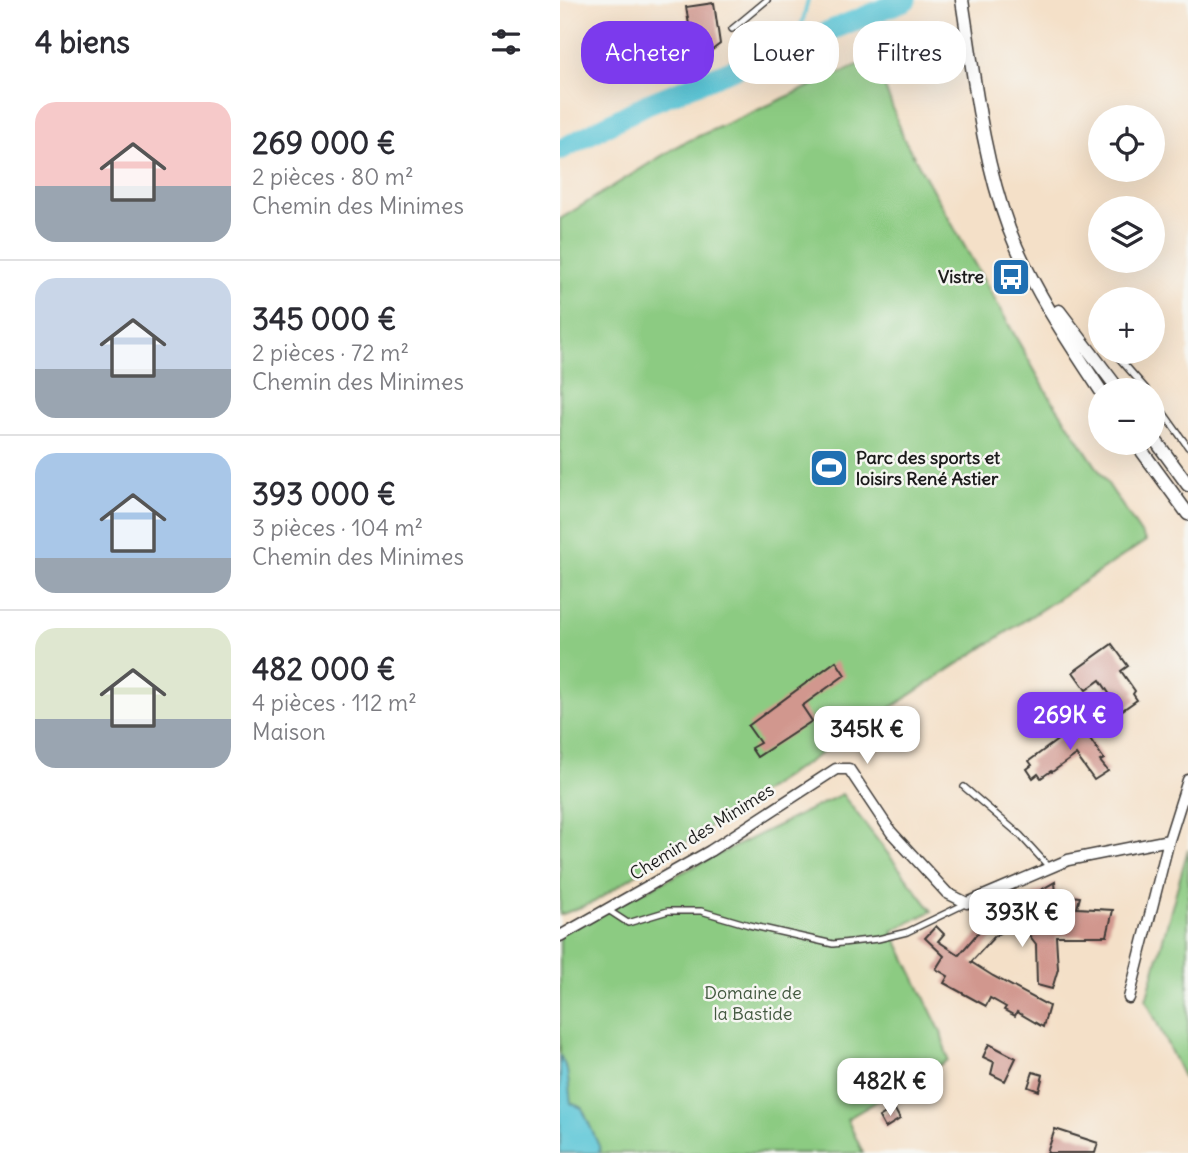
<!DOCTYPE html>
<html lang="fr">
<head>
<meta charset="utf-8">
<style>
  body { margin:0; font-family:Delius,sans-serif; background:#f7f7f7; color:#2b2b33; height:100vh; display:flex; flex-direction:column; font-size:26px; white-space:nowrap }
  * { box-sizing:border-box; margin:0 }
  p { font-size:23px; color:#7c7c81 }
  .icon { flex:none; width:38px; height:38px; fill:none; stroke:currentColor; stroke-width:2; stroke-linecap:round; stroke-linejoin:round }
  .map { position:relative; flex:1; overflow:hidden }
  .drawer { display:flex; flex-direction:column; background:#fff; width:560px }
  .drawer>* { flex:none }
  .banner { position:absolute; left:21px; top:21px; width:500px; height:63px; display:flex; gap:14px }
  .fabs { position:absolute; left:528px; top:105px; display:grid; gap:14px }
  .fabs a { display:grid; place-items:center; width:77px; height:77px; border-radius:50%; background:#fff; box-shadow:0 7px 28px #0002; font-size:35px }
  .price { position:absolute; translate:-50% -60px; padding:0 16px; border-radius:14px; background:#fff; color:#222; font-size:23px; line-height:46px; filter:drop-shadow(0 2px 4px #0008) }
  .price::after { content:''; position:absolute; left:50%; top:42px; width:21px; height:16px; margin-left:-10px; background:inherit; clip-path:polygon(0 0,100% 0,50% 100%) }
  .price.on { background:#7c3aed; color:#fff }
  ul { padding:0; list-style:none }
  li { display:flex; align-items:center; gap:21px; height:175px; padding:0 35px }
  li+li { border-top:2px solid #e1e1e2 }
  li span { display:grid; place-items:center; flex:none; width:196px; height:140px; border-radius:21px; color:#555 }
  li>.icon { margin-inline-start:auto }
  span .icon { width:84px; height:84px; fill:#fffc; stroke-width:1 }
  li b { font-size:30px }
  h2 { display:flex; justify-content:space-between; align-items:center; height:84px; padding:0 35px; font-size:30px }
  .chip { padding:0 24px; border-radius:28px; background:#fff; box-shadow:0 7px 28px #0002; font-size:24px; line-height:63px }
  .chip.on { background:#7c3aed; color:#fff }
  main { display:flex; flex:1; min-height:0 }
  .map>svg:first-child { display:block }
</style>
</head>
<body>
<main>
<section class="drawer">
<h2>4 biens<svg class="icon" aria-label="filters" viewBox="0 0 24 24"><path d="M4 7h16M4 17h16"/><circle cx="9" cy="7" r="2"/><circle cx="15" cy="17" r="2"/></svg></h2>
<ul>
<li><span style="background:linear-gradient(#f6c9c9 60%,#9aa5b1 0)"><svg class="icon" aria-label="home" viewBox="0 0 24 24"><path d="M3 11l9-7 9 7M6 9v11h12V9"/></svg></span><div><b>269 000 €</b><p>2 pièces · 80 m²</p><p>Chemin des Minimes</p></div></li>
<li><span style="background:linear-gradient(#c9d6e8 65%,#9aa5b1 0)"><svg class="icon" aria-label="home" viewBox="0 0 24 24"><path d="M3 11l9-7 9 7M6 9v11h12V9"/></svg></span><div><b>345 000 €</b><p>2 pièces · 72 m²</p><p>Chemin des Minimes</p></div></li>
<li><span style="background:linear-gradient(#a9c7e8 75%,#9aa5b1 0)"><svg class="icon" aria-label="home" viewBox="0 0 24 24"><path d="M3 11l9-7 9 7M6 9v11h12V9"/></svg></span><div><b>393 000 €</b><p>3 pièces · 104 m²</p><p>Chemin des Minimes</p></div></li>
<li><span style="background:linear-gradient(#dfe7d0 65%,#9aa5b1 0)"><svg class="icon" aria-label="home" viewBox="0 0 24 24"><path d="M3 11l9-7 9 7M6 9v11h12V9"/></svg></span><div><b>482 000 €</b><p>4 pièces · 112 m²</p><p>Maison</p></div></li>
</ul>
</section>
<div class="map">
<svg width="628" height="1153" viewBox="0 0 628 1153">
  <rect width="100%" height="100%" fill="#f6f6f2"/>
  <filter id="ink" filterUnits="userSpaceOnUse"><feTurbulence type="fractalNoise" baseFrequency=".0143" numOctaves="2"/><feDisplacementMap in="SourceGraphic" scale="14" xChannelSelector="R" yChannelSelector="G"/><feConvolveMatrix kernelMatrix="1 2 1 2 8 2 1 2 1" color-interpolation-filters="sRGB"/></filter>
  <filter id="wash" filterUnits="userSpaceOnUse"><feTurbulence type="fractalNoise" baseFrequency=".00686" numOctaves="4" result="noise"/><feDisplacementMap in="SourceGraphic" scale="28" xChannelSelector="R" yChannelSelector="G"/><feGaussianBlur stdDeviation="1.57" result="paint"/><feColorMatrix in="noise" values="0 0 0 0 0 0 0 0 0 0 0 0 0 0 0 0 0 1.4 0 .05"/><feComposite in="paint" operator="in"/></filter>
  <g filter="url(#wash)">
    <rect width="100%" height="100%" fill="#f4e0c8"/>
    <path fill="#8ccb82" stroke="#54744f" stroke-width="2" d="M 305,62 L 322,79 L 344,139 L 488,394 L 586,541 L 34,902 L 0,915 L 0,219 L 121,144 Z
      M 282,794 L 372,911 L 332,931 L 381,1032 L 388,1060 L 287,1119 L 303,1153 L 0,1153 L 0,932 Z
      M 628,849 L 628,1087 L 586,1000 Z"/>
    <path fill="#5cc6d7" stroke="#3c717a" stroke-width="2" d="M 0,1055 L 7,1070 L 11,1103 L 22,1108 L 39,1146 L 40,1153 L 0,1153 Z"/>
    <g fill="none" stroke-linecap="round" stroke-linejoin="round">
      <path stroke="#5cc6d7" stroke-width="3.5" d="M 230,47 L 243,20 L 248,0"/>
      <path stroke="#5cc6d7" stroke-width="21" d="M 0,150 L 87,104 L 346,0"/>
    </g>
    <g id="blocks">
      <path fill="#d1978e" d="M 154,3 L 160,44 L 139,60 L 140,63 L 108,68 L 105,53 L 133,48 L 126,7 Z
        M 552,644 L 568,666 L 561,671 L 575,691 L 573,694 L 577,700 L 561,711 L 540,680 L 526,690 L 513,672 Z
        M 276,661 L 285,675 L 242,706 L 252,721 L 197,757 L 191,748 L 200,743 L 188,726 Z
        M 519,716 L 530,731 L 526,733 L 544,759 L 540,761 L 548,771 L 534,780 L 516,755 L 492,772 L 491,771 L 481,778 L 478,774 L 473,778 L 467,769 L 472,765 L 469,761 L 503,736 L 502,734 L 507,731 L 504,727 Z
        M 495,882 L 496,894 L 520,897 L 517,908 L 553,910 L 547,936 L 496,936 L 498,969 L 492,989 L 477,985 L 476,944 L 458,921 L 435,936 L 411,962 L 433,976 L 489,1006 L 483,1027 L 457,1012 L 455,1016 L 444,1010 L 446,1007 L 430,998 L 426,1006 L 384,983 L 388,976 L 376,969 L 384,956 L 365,938 L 376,926 L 384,934 L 378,941 L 399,955 L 423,927 L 453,906 Z
        M 429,1044 L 456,1058 L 445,1081 L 431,1074 L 434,1062 L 423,1057 Z
        M 473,1072 L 483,1075 L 479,1091 L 468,1087 Z
        M 334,1108 L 340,1119 L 325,1128 L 319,1117 Z
        M 495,1129 L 538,1143 L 535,1153 L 487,1153 Z"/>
    </g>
  </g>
  <g filter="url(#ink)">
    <use href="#blocks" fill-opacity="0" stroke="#3c3936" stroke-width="2"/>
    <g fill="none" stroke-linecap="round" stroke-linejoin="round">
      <g stroke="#3c3936" stroke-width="8">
        <path id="service" d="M 172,29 L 207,0
          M 558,357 L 587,390
          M 593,398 L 628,447
          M 404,787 L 460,835 L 490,868
          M 48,910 L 68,923 L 108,911 L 141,911 L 189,925 L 273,944 L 318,939 L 347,932 L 405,904"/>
      </g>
      <g stroke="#3c3936" stroke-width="13">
        <path id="minor" d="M 0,936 L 150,851 L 276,769 L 289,769 L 331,832 L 387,893 L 407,903 L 508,860 L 609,840
          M 569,998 L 609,840 L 628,780"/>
      </g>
      <g stroke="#3c3936" stroke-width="15">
        <path id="tertiary" d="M 402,0 C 414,76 422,156 449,229 C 471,286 507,340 541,391
          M 499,311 L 559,390
          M 593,437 L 628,485
          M 576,443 L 628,514"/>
      </g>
      <use href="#service" stroke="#fff" stroke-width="5"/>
      <use href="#minor" stroke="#fff" stroke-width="10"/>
      <use href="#tertiary" stroke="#fff" stroke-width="12"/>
    </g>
  </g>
  <defs>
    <g id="bus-square" transform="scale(2.0125)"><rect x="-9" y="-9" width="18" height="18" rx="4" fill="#1f6fb2" stroke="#f6f6f2"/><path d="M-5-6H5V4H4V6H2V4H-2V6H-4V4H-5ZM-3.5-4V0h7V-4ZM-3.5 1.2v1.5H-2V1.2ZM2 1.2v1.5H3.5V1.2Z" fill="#fff"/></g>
    <g id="stadium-square" transform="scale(2.0125)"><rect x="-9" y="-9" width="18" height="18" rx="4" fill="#1f6fb2" stroke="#f6f6f2"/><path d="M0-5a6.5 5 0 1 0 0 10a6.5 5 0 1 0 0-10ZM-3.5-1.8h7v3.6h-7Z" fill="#fff"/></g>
  </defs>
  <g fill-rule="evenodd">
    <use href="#bus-square" x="451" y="277"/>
    <use href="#stadium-square" x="269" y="468"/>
  </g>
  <g text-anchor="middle" stroke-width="5" stroke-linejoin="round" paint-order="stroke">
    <g font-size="18" font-weight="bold" fill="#1c1c1c" stroke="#f6f6f2" text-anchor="end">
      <text x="424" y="283">Vistre</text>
      <text x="296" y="464" text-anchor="start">Parc des sports et<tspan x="296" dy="21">loisirs René Astier</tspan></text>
    </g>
    <g font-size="18" fill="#1c1c1c" stroke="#f6f6f2">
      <text transform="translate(142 832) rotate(-32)" y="6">Chemin des Minimes</text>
    </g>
    <g font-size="18" fill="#435940" stroke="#f6f6f2">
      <text x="193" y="999">Domaine de<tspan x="193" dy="21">la Bastide</tspan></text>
    </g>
  </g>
</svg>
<div class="fabs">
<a><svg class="icon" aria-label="locate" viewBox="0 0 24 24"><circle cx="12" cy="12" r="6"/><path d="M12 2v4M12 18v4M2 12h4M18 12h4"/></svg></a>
<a><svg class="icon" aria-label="layers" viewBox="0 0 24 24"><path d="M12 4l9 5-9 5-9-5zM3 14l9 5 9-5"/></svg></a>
<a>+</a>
<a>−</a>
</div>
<b class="price on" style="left:510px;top:752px">269K €</b>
<b class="price" style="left:307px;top:766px">345K €</b>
<b class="price" style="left:462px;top:949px">393K €</b>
<b class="price" style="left:330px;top:1118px">482K €</b>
<div class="banner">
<a class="chip on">Acheter</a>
<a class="chip">Louer</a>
<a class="chip">Filtres</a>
</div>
</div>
</main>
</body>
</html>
